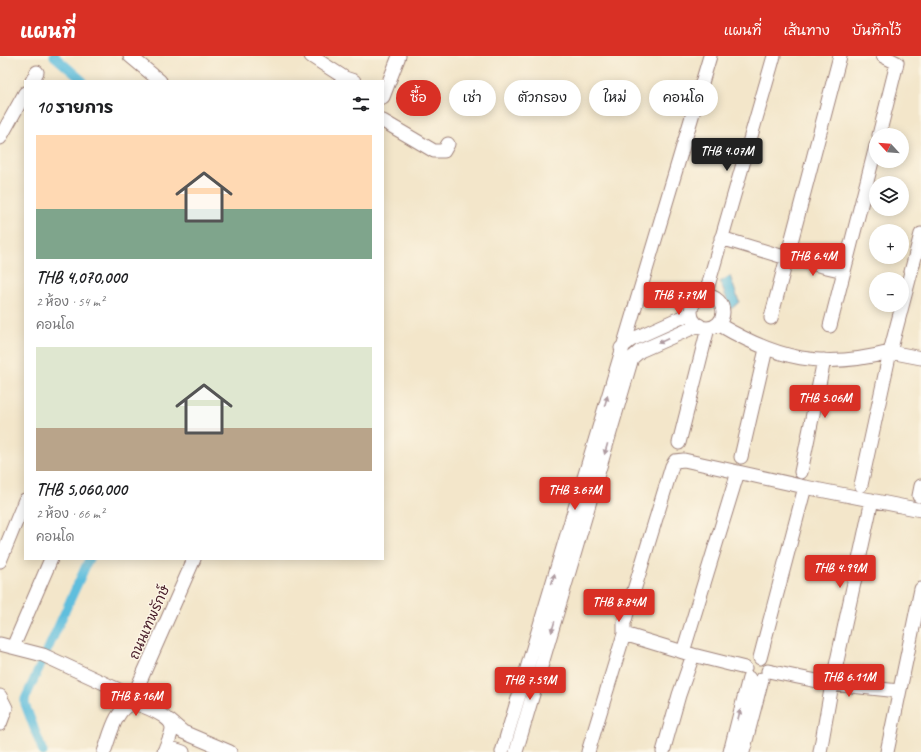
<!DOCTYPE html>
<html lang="th">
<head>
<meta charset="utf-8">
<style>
  body { margin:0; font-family:Caveat,"Playpen Sans Thai",sans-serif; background:#f6f6f6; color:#202124; height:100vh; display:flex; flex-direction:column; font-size:15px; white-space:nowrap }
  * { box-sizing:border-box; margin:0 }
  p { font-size:13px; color:#757577 }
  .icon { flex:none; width:22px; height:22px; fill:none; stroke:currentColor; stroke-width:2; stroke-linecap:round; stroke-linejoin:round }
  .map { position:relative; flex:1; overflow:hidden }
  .drawer { position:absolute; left:24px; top:24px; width:360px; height:480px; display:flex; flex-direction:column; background:#fff; border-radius:0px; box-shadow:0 2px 10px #0003 }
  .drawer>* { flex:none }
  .banner { position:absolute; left:396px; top:24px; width:380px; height:36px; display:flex; gap:8px }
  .needle { width:26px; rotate:296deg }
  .buttons { position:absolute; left:869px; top:72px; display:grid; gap:8px }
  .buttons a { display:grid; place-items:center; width:40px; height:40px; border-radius:50%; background:#fff; box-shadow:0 2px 10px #0003; font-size:20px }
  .price { position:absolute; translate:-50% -34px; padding:0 9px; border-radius:4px; background:#d93025; color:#fff; font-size:13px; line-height:26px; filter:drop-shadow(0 1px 2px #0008) }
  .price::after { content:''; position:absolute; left:50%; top:24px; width:12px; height:9px; margin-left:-6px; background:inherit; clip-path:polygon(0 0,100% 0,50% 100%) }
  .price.selected { background:#222; color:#fff }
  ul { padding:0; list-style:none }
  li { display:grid; align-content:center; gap:8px; height:212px; padding:0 12px }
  li span { display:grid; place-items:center; height:124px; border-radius:0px; color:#555 }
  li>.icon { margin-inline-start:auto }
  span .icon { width:72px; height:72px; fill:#fffc; stroke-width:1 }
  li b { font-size:17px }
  h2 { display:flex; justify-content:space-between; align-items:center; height:48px; padding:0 12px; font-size:17px }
  .chip { padding:0 14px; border-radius:18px; background:#fff; box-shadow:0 2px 10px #0003; font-size:14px; line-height:36px }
  .chip.selected { background:#d93025; color:#fff }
  header { display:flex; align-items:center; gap:24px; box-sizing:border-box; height:56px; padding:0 20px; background:#d93025; color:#fff }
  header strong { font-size:19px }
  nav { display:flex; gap:22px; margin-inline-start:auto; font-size:14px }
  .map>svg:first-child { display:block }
</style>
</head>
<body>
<header>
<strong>แผนที่</strong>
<nav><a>แผนที่</a><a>เส้นทาง</a><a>บันทึกไว้</a></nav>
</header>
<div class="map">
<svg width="921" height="696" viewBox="0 0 921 696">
  <rect width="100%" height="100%" fill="#fcf5e5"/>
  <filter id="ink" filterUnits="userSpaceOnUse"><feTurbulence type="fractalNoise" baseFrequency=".025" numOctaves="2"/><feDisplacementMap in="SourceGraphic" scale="8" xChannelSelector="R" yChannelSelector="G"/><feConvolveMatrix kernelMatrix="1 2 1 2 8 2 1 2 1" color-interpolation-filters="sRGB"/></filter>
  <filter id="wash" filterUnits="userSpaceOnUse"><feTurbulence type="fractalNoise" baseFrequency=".012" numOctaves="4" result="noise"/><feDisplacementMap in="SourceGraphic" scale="16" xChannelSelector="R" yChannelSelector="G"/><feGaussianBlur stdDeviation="0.9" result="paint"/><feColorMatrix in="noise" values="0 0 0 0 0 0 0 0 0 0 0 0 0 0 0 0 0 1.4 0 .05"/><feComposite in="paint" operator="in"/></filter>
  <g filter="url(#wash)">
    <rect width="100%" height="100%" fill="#f3e6ca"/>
    <path fill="#5fbedd" stroke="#546e84" d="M 730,220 L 739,246 L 731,253 L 720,226 Z"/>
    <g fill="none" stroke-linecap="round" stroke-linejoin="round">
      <path stroke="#5fbedd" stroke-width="9" d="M 54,0 L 83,25
        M 43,696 L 25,648 L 25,643 L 89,503"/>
    </g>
  </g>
  <g filter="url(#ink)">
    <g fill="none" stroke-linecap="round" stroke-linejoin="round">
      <g stroke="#9e827a" stroke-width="15">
        <path id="minor" d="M 130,0 L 160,25
          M 311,0 L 345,22 L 354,25
          M 32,25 L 37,16
          M 383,41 L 399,0
          M 383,65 L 434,95 L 444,95 L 448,88
          M 879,79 L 897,7 L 883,0
          M 0,82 L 25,37
          M 721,182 L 787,202 L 844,215
          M691 256a16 16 0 1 1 32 0a16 16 0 1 1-32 0Z
          M 705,240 L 774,0
          M 771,262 L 840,0
          M 718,268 C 777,303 822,314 890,296 L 921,178
          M 830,270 L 876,90
          M 621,292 L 631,284 L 691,257
          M 679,387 L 708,272
          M 741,401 L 766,293
          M 801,416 L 824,304
          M 861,429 L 890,296 L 921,302
          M 805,431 L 921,454
          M 919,440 L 921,430
          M 0,505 L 25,444
          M 624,578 L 624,567 L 672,410 L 675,405 L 684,404 L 805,431 L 760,602
          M 0,588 L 43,599 L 134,641
          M 13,591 L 51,503
          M 683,596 L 738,416
          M 768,615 L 832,628 L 899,635
          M 0,640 L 6,652 L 0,668
          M 130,648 L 194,503
          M 169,664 L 183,676 L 230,696
          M 164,695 L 174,693 L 183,696
          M 104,696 C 110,681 115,651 134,647 C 143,650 172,660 172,672 C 172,679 166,689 164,696
          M 502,696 L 710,0
          M 516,696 L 632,302 L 640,295 L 699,269
          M 588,696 L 624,578 L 693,599 L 745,612
          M 663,696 L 679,639 L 693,599
          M 730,696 L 749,622
          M 743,696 L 762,623
          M 820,696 L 832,628 L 872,444
          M 887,696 L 921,533"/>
      </g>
      <use href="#minor" stroke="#fff" stroke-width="13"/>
    </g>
    <defs><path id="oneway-solid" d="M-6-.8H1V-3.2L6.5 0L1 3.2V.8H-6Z"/></defs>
    <g fill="#ae9aa0">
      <use href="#oneway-solid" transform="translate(663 285) rotate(156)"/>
      <use href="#oneway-solid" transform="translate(606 345) rotate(-74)"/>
      <use href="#oneway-solid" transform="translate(606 393) rotate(106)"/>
      <use href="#oneway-solid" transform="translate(553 523) rotate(-74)"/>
      <use href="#oneway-solid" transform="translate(553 571) rotate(106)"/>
      <use href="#oneway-solid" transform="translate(739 659) rotate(-76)"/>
    </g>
  </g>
  <g text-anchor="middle" stroke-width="3" stroke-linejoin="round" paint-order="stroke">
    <g font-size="14" fill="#4a1f2b" stroke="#fcf5e5">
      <text transform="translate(149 566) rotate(-66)" y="5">ถนนเทพรักษ์</text>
    </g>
  </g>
</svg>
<div class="buttons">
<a><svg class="needle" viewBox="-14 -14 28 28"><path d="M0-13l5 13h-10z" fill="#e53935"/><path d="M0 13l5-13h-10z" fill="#757577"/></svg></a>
<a><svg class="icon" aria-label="layers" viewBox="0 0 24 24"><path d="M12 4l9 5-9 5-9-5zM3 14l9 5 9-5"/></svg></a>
<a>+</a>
<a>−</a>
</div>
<b class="price selected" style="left:727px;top:116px">THB 4.07M</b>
<b class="price" style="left:813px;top:221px">THB 6.4M</b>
<b class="price" style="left:679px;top:260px">THB 7.79M</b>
<b class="price" style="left:825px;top:363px">THB 5.06M</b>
<b class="price" style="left:575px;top:455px">THB 3.67M</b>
<b class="price" style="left:840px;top:533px">THB 4.99M</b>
<b class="price" style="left:619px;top:567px">THB 8.84M</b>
<b class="price" style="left:849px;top:642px">THB 6.11M</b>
<b class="price" style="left:530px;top:645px">THB 7.59M</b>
<b class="price" style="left:136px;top:661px">THB 8.16M</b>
<div class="banner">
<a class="chip selected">ซื้อ</a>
<a class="chip">เช่า</a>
<a class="chip">ตัวกรอง</a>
<a class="chip">ใหม่</a>
<a class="chip">คอนโด</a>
</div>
<section class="drawer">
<h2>10 รายการ<svg class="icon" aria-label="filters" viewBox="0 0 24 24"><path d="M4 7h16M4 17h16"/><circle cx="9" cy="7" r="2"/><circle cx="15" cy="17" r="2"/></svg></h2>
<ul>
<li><span style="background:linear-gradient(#ffd9b3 60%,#7fa58c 0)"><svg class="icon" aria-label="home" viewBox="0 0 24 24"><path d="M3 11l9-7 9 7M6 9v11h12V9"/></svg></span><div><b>THB 4,070,000</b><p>2 ห้อง · 54 m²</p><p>คอนโด</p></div></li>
<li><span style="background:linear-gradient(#dfe7d0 65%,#b9a48a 0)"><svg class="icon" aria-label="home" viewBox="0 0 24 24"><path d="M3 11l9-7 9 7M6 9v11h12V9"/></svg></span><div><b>THB 5,060,000</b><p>2 ห้อง · 66 m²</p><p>คอนโด</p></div></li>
</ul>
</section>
</div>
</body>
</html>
